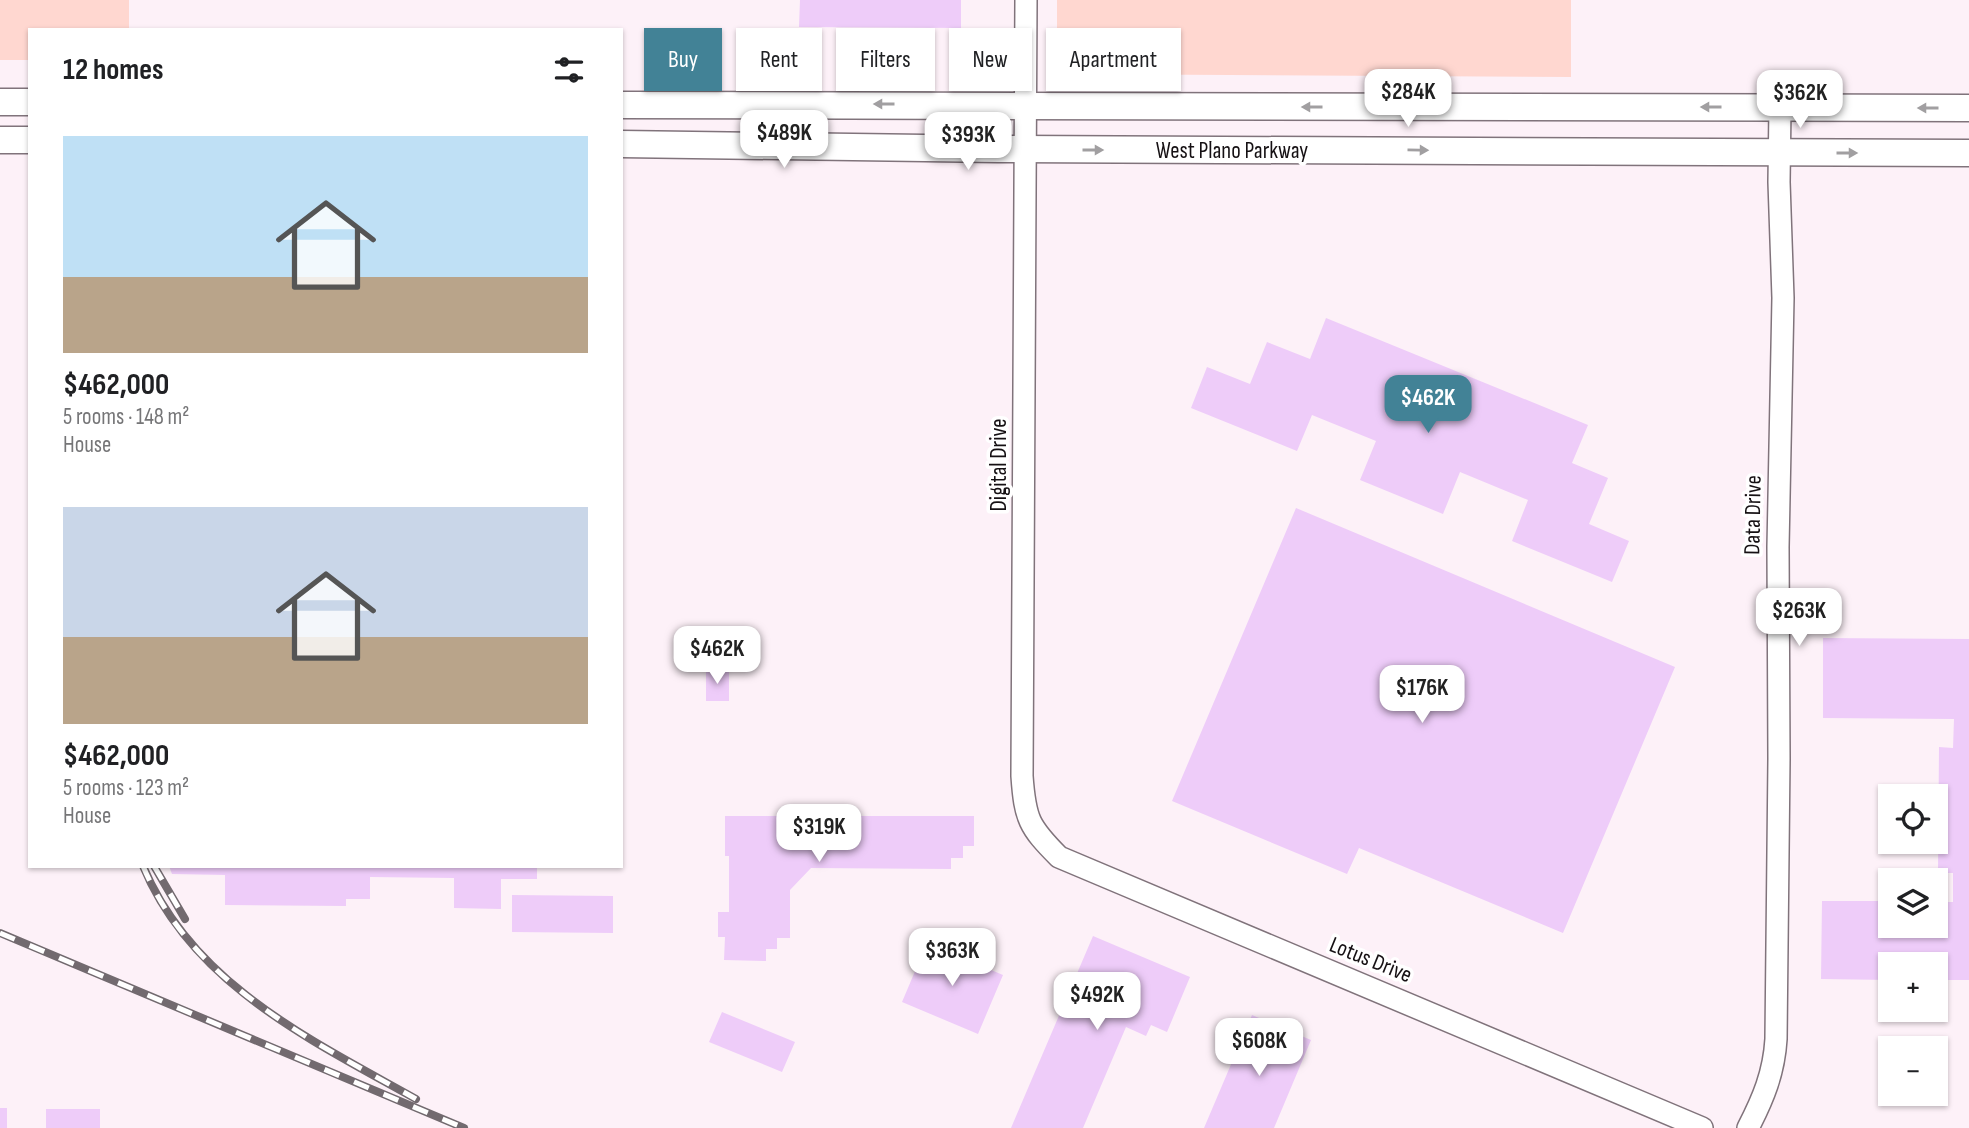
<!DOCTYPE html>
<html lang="en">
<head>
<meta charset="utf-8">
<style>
  body { margin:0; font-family:"Sofia Sans Condensed",sans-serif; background:#f6f6f6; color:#202124; height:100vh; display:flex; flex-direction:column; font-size:26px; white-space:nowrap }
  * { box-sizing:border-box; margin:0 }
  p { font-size:23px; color:#757577 }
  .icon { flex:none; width:38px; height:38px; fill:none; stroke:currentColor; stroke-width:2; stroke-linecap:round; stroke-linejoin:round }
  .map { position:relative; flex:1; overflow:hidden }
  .panel { position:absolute; left:28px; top:28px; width:595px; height:840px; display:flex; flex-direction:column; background:#fff; border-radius:0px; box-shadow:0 2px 5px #0004 }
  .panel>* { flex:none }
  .hud { position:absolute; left:644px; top:28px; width:665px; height:63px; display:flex; gap:14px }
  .controls { position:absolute; left:1878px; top:784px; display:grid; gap:14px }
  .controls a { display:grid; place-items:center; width:70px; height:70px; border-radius:0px; background:#fff; box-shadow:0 2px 5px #0004; font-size:35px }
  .price { position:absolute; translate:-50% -60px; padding:0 16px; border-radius:14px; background:#fff; color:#222; font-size:23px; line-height:46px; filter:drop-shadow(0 2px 4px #0008) }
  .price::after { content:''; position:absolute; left:50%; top:42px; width:21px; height:16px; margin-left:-10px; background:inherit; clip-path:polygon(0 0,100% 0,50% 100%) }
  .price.on { background:#428296; color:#fff }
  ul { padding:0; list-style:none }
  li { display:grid; align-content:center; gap:14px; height:371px; padding:0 35px }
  li span { display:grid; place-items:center; height:217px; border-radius:0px; color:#555 }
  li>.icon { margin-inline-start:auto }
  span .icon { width:126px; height:126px; fill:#fffc; stroke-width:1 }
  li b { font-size:30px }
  h2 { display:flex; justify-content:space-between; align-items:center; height:84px; padding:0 35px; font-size:30px }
  .pill { padding:0 24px; border-radius:0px; background:#fff; box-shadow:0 2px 5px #0004; font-size:24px; line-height:63px }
  .pill.on { background:#428296; color:#fff }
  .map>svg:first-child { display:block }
</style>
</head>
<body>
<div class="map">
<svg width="1969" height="1128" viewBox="0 0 1969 1128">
  <rect width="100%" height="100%" fill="#fdf1f8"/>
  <path fill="#ffd7d0" d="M 0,0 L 129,0 L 129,30 L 30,30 L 30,60 L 0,60 Z
    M 1057,0 L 1571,0 L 1571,77 L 1057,74 Z"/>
  <path fill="#eeccf9" d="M 800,0 L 961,0 L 961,28 L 799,27 Z
    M 1326,318 L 1588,425 L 1572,463 L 1608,478 L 1589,524 L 1629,541 L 1612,582 L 1512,541 L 1528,500 L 1460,472 L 1443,514 L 1360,480 L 1376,441 L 1312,415 L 1297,451 L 1191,408 L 1207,367 L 1250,384 L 1267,342 L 1310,359 Z
    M 1296,508 L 1675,667 L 1563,933 L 1359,848 L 1347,874 L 1172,801 Z
    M 1823,638 L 1969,639 L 1969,980 L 1936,980 L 1936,964 L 1890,964 L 1890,980 L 1821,979 L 1822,901 L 1890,901 L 1890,926 L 1936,926 L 1936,902 L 1953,902 L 1953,873 L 1938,873 L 1939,747 L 1953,748 L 1954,719 L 1823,718 Z
    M 706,670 L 729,671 L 729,701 L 706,701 Z
    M 725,816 L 974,816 L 974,846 L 963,846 L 963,858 L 951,858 L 951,869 L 811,868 L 790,890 L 790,938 L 777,938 L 777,949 L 766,949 L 766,961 L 724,960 L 725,937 L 718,937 L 718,912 L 729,912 L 729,856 L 725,856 Z
    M 169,866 L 537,866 L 537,879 L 501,879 L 501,909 L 454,908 L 454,878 L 370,877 L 370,899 L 346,899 L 346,906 L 225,905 L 225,875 L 172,874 Z
    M 512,895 L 613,896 L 613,933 L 512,932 Z
    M 1093,936 L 1190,977 L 1167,1032 L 1151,1025 L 1146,1036 L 1126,1027 L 1083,1128 L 1011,1128 Z
    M 927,943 L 1003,975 L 978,1034 L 902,1002 Z
    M 722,1012 L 795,1042 L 782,1072 L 709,1042 Z
    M 1252,1015 L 1311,1040 L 1274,1128 L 1204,1128 Z
    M 0,1108 L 7,1108 L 7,1128 L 0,1128 Z
    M 46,1109 L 100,1109 L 100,1128 L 46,1128 Z"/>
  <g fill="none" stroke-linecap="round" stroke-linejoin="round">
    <g stroke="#80737b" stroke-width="24">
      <path id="minor" d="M 1026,0 L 1022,776 C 1025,819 1029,827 1059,857 L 1702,1128
        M 1748,1128 C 1763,1099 1774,1073 1776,1039 L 1779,759 L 1778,547 L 1783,298 L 1779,182 L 1780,107"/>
    </g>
    <g stroke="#80737b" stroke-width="29">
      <path id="major" d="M 0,102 L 30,102
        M 621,105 L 1969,108
        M 0,140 L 30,140
        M 621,144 L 998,149 L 1969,153"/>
    </g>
    <use href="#minor" stroke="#fff" stroke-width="21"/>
    <use href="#major" stroke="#fff" stroke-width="26"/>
    <g stroke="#726a6f" stroke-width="8">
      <path id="rail" d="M 143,866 C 192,984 311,1040 416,1099
        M 154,866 L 185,919
        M 0,933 L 464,1128"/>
    </g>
    <use href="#rail" stroke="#fff" stroke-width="5" stroke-dasharray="16" stroke-linecap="butt"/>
  </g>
  <defs><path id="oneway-solid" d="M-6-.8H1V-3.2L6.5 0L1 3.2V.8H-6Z" transform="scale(1.75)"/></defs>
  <g fill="#a19fa1">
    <use href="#oneway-solid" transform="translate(884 104) rotate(180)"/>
    <use href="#oneway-solid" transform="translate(1312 107) rotate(180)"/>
    <use href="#oneway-solid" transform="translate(1711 107) rotate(-180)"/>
    <use href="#oneway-solid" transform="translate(1928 108) rotate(180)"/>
    <use href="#oneway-solid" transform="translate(1093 150)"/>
    <use href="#oneway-solid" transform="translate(1418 150) rotate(1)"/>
    <use href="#oneway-solid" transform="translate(1847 153)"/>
  </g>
  <g text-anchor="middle" stroke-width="7" stroke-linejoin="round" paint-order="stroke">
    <g font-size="23" fill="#151013" stroke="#fff">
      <text x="1232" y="158">West Plano Parkway</text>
      <text transform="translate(998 465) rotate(-90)" y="8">Digital Drive</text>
      <text transform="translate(1752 515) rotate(-89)" y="8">Data Drive</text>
      <text transform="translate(1371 959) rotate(22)" y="8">Lotus Drive</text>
    </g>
  </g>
</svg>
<div class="controls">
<a><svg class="icon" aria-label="locate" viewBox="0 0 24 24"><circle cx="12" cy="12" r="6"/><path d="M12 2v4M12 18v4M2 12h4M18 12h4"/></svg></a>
<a><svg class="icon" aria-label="layers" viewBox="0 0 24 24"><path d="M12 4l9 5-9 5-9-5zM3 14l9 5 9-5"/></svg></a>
<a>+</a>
<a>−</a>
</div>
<b class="price" style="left:1408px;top:129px">$284K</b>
<b class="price" style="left:1800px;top:130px">$362K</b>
<b class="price" style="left:784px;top:170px">$489K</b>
<b class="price" style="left:968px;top:172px">$393K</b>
<b class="price on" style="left:1428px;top:435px">$462K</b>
<b class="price" style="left:1799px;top:648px">$263K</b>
<b class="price" style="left:717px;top:686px">$462K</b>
<b class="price" style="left:1422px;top:725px">$176K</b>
<b class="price" style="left:819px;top:864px">$319K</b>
<b class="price" style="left:952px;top:988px">$363K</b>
<b class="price" style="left:1097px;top:1032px">$492K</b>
<b class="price" style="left:1259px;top:1078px">$608K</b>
<div class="hud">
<a class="pill on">Buy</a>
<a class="pill">Rent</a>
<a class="pill">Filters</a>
<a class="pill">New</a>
<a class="pill">Apartment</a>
</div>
<section class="panel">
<h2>12 homes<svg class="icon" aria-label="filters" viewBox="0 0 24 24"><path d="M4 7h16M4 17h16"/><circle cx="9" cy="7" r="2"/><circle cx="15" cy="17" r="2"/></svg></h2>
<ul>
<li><span style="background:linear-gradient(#bfe0f5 65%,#b9a48a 0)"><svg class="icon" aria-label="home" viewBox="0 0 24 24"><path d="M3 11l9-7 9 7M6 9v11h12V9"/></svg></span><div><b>$462,000</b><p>5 rooms · 148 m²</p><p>House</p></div></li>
<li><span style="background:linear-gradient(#c9d6e8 60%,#b9a48a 0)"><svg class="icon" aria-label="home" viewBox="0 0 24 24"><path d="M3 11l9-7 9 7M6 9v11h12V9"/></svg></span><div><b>$462,000</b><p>5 rooms · 123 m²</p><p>House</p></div></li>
</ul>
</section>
</div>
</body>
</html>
